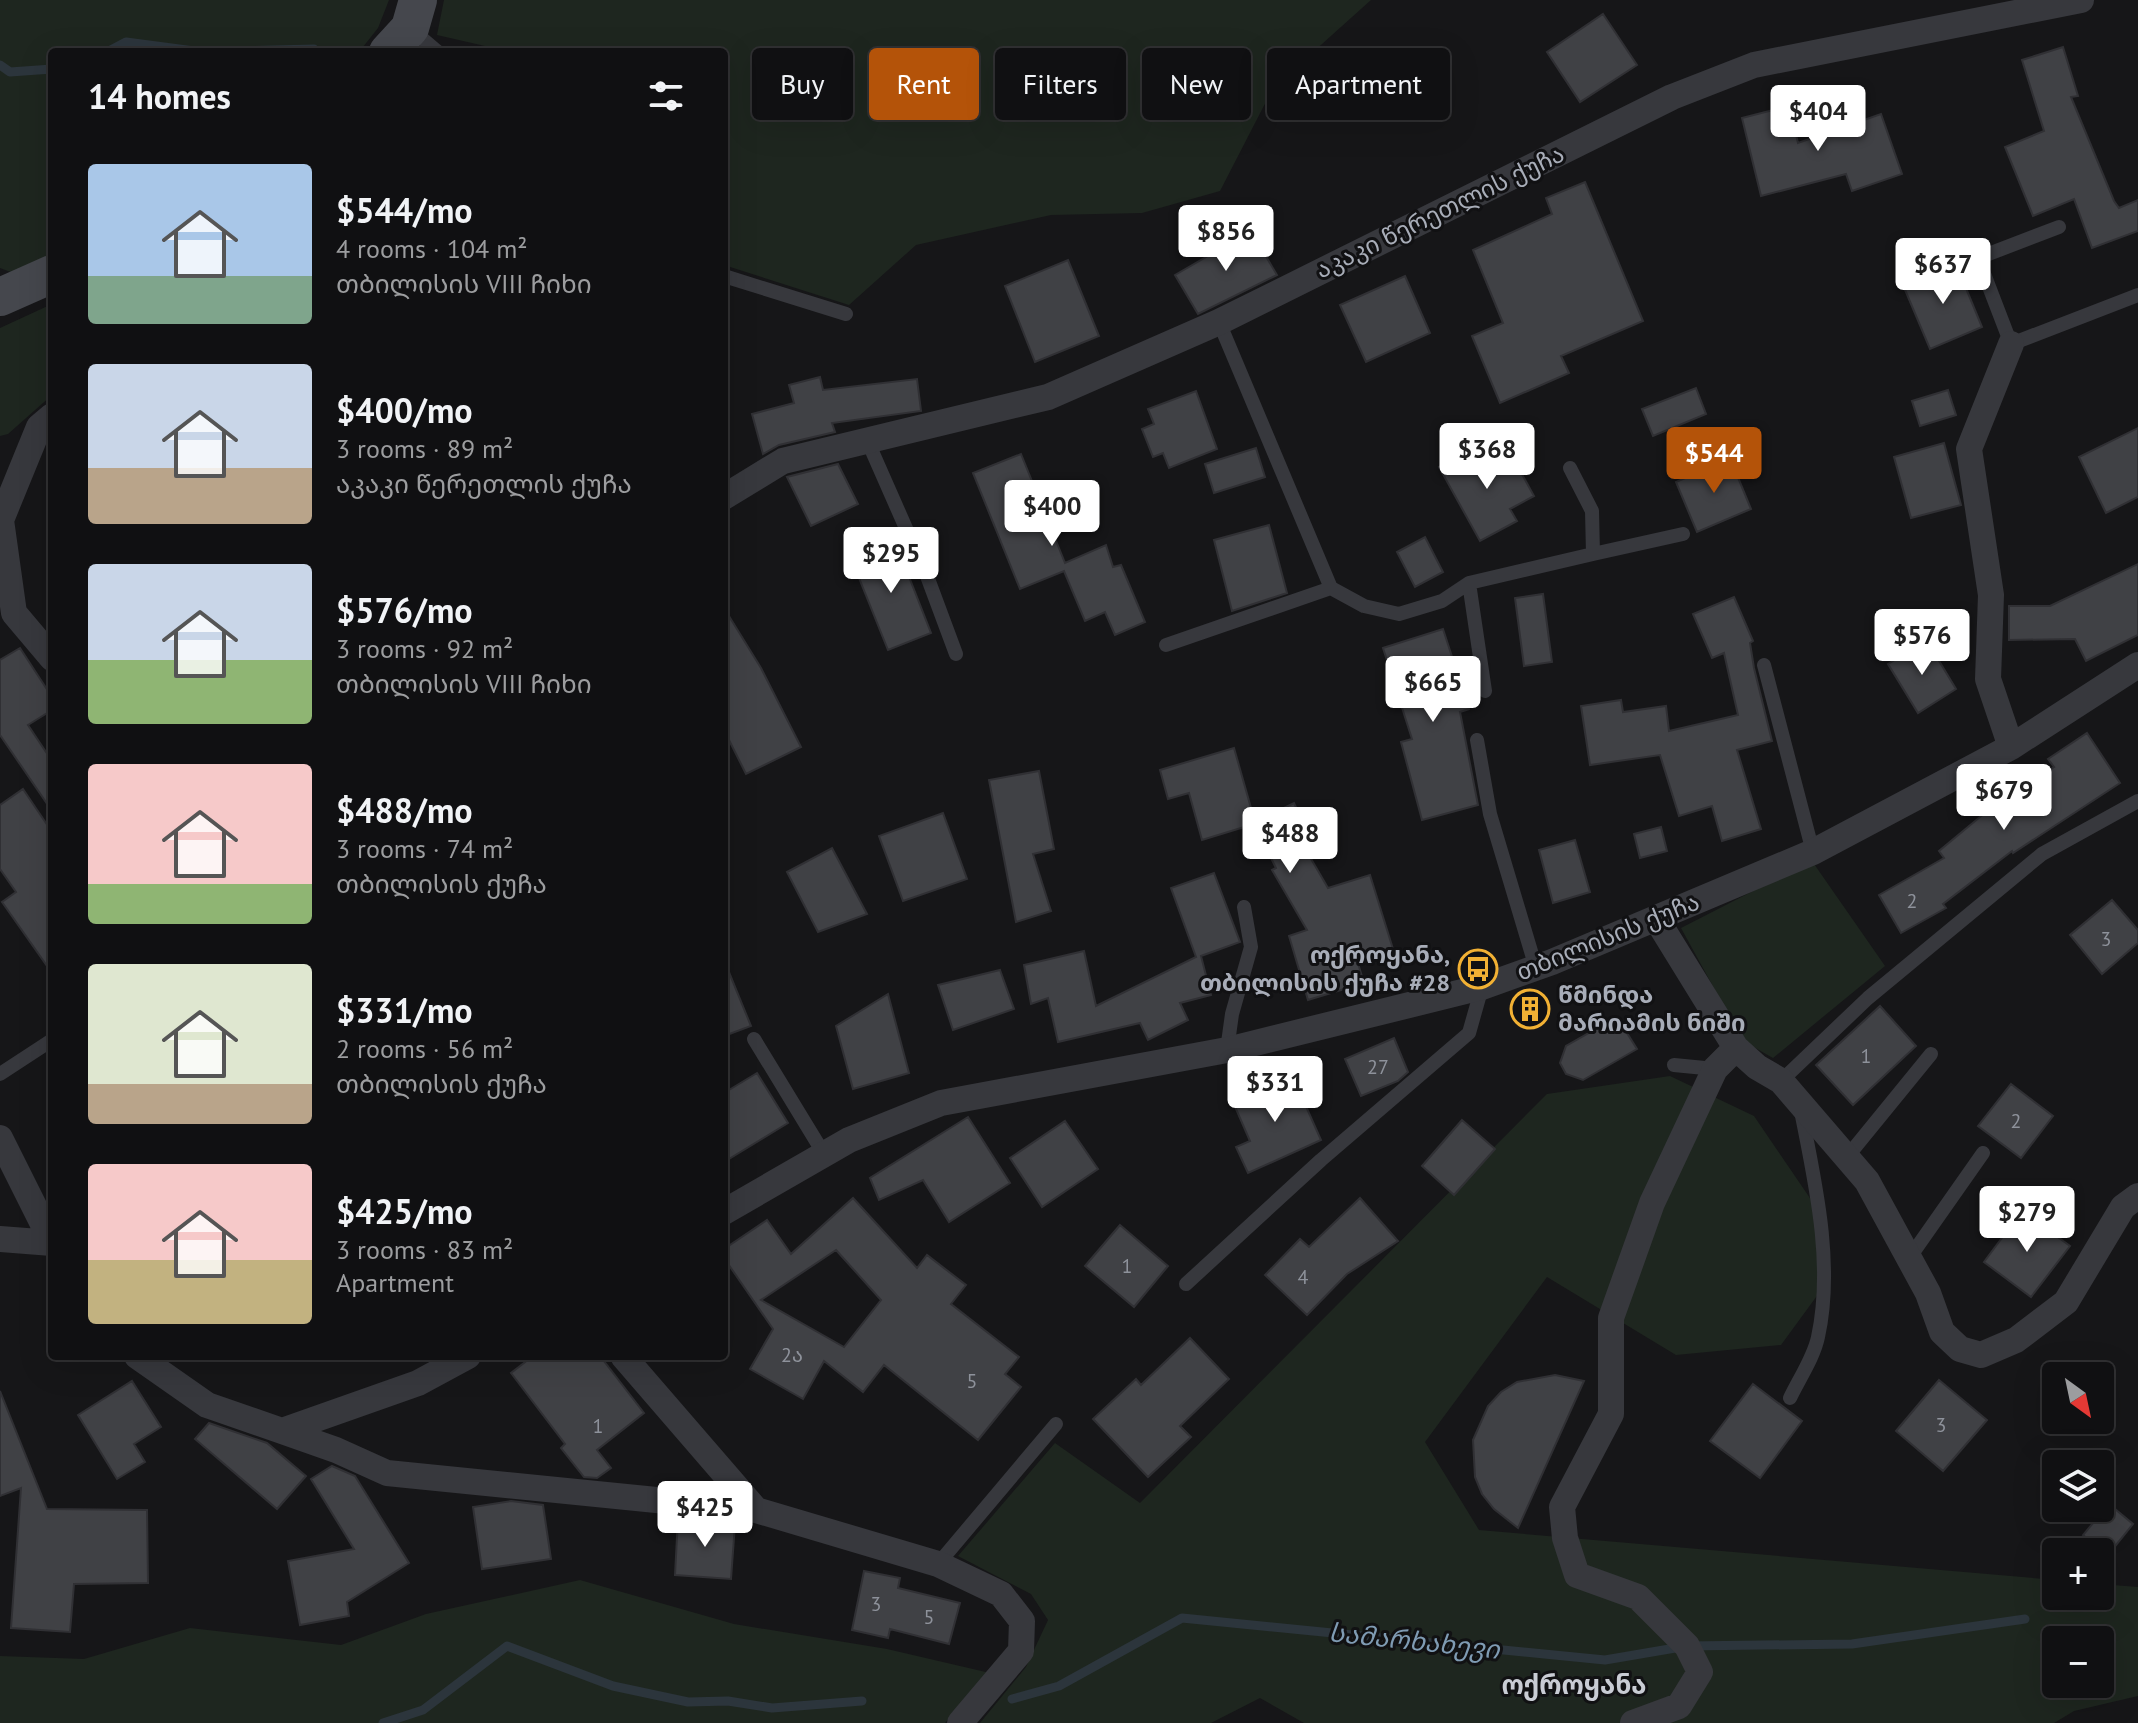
<!DOCTYPE html>
<html lang="en">
<head>
<meta charset="utf-8">
<style>
  body { margin:0; font-family:"PT Sans","Noto Sans Georgian",sans-serif; background:#19191b; color:#f1f3f6; height:100vh; display:flex; flex-direction:column; font-size:30px; white-space:nowrap }
  * { box-sizing:border-box; margin:0 }
  p { font-size:26px; color:#9c9d9f }
  .icon { flex:none; width:44px; height:44px; fill:none; stroke:currentColor; stroke-width:2; stroke-linecap:round; stroke-linejoin:round }
  .map { position:relative; flex:1; overflow:hidden }
  .side { position:absolute; left:48px; top:48px; width:680px; height:1312px; display:flex; flex-direction:column; background:#101012; border-radius:8px; box-shadow:0 8px 32px #0002,0 0 0 2px #303032 }
  .side>* { flex:none }
  .hud { position:absolute; left:752px; top:48px; width:760px; height:72px; display:flex; gap:16px }
  .needle { width:52px; rotate:147deg }
  .buttons { position:absolute; left:2042px; top:1362px; display:grid; gap:16px }
  .buttons a { display:grid; place-items:center; width:72px; height:72px; border-radius:8px; background:#101012; box-shadow:0 8px 32px #0002,0 0 0 2px #303032; font-size:40px }
  .price { position:absolute; translate:-50% -68px; padding:0 18px; border-radius:8px; background:#fff; color:#222; font-size:26px; line-height:52px; filter:drop-shadow(0 2px 4px #0008) }
  .price::after { content:''; position:absolute; left:50%; top:48px; width:24px; height:18px; margin-left:-12px; background:inherit; clip-path:polygon(0 0,100% 0,50% 100%) }
  .price.current { background:#b45309; color:#fff }
  ul { padding:0; list-style:none }
  li { display:flex; align-items:center; gap:24px; height:200px; padding:0 40px }
  li span { display:grid; place-items:center; flex:none; width:224px; height:160px; border-radius:8px; color:#555 }
  li>.icon { margin-inline-start:auto }
  span .icon { width:96px; height:96px; fill:#fffc; stroke-width:1 }
  li b { font-size:34px }
  h2 { display:flex; justify-content:space-between; align-items:center; height:96px; padding:0 40px; font-size:34px }
  .tag { padding:0 28px; border-radius:8px; background:#101012; box-shadow:0 8px 32px #0002,0 0 0 2px #303032; font-size:28px; line-height:72px }
  .tag.current { background:#b45309; color:#fff }
  .map>svg:first-child { display:block }
</style>
</head>
<body>
<div class="map">
<svg width="2138" height="1723" viewBox="0 0 2138 1723">
  <rect width="100%" height="100%" fill="#161618"/>
  <path fill="#1e261f" fill-rule="evenodd" d="M 0,0 L 389,0 L 378,28 L 359,52 L 52,52 L 52,258 L 16,274 L 0,268 Z
    M 444,0 L 1371,0 L 1273,88 L 1220,191 L 1142,213 L 1051,215 L 916,245 L 849,305 L 724,265 L 724,52 L 511,52 L 437,35 Z
    M 52,304 L 52,395 L 8,434 L 0,436 L 0,328 Z
    M 1812,861 L 1885,966 L 1773,1058 L 1743,1041 L 1681,928 Z
    M 1670,1076 L 1754,1116 L 1814,1204 L 1830,1278 L 1781,1345 L 1676,1355 L 1547,1277 L 1425,1442 L 1479,1530 L 2056,1580 L 2056,1596 L 2100,1596 L 2100,1584 L 2138,1587 L 2138,1696 L 2074,1711 L 2054,1723 L 1304,1723 L 1260,1698 L 1211,1723 L 980,1723 L 1026,1667 L 1048,1620 L 1031,1594 L 958,1556 L 1055,1443 L 1140,1503 L 1547,1094 ZM 2056,1640 L 2100,1640 L 2100,1684 L 2056,1684 Z
    M 580,1580 L 734,1624 L 887,1649 L 990,1673 L 945,1723 L 0,1723 L 0,1656 L 84,1659 L 190,1628 L 341,1645 L 426,1614 Z"/>
  <g fill="none" stroke-linecap="round" stroke-linejoin="round">
    <path stroke="#2c353c" stroke-width="9" d="M 107,52 L 126,42 L 202,52 L 314,49
      M 0,65 L 10,72 L 52,69
      M 1012,1699 L 1059,1686 L 1182,1618 L 1605,1660 L 1687,1646 L 1852,1644 L 2025,1619
      M 383,1723 L 423,1710 L 507,1646 L 613,1686 L 688,1702 L 728,1701 L 772,1708 L 862,1701"/>
  </g>
  <path fill="#404145" stroke="#303034" stroke-width="2" fill-rule="evenodd" d="M 1603,14 L 1637,65 L 1580,102 L 1547,52 Z
    M 2063,47 L 2078,96 L 2071,97 L 2114,201 L 2119,208 L 2138,200 L 2138,231 L 2092,248 L 2074,199 L 2033,216 L 2005,147 L 2044,131 L 2022,60 Z
    M 1789,106 L 1798,143 L 1881,114 L 1902,174 L 1852,191 L 1846,174 L 1761,196 L 1742,118 Z
    M 1585,182 L 1643,321 L 1561,356 L 1569,373 L 1500,403 L 1472,336 L 1503,323 L 1473,250 L 1552,214 L 1546,198 Z
    M 1251,231 L 1277,275 L 1198,314 L 1175,275 Z
    M 1068,260 L 1099,336 L 1035,362 L 1005,286 Z
    M 1956,264 L 1982,327 L 1930,349 L 1903,285 Z
    M 1405,276 L 1430,333 L 1366,362 L 1340,305 Z
    M 820,377 L 823,390 L 917,379 L 921,411 L 832,423 L 835,432 L 779,445 L 763,454 L 752,414 L 794,403 L 789,385 Z
    M 1696,388 L 1706,414 L 1653,436 L 1642,409 Z
    M 1948,390 L 1956,415 L 1920,426 L 1912,401 Z
    M 1196,391 L 1217,449 L 1169,468 L 1163,453 L 1153,457 L 1142,429 L 1154,424 L 1148,409 Z
    M 2138,428 L 2138,497 L 2106,513 L 2079,457 Z
    M 1944,443 L 1961,505 L 1911,518 L 1894,457 Z
    M 1256,448 L 1265,477 L 1214,493 L 1205,464 Z
    M 1508,449 L 1534,496 L 1510,509 L 1517,521 L 1480,541 L 1439,467 L 1468,451 L 1476,466 Z
    M 1021,454 L 1065,563 L 1106,545 L 1113,567 L 1121,565 L 1145,622 L 1115,635 L 1105,612 L 1085,621 L 1064,571 L 1020,589 L 973,473 Z
    M 1730,458 L 1751,509 L 1697,532 L 1676,482 Z
    M 838,464 L 858,504 L 811,526 L 787,477 Z
    M 1269,525 L 1287,593 L 1232,611 L 1214,540 Z
    M 1425,537 L 1443,572 L 1415,587 L 1397,552 Z
    M 895,541 L 931,633 L 888,650 L 851,558 Z
    M 2138,564 L 2138,635 L 2086,661 L 2075,639 L 2009,640 L 2009,606 L 2050,606 Z
    M 1543,594 L 1552,662 L 1524,666 L 1515,598 Z
    M 1734,597 L 1753,641 L 1750,643 L 1754,668 L 1772,741 L 1737,750 L 1761,829 L 1722,841 L 1712,806 L 1679,816 L 1660,755 L 1590,765 L 1581,706 L 1621,700 L 1623,712 L 1666,706 L 1669,731 L 1738,715 L 1724,653 L 1712,658 L 1693,614 Z
    M 724,608 L 761,668 L 801,747 L 746,774 L 724,730 Z
    M 1443,629 L 1469,709 L 1460,712 L 1478,805 L 1422,820 L 1401,742 L 1412,739 L 1383,648 Z
    M 1927,641 L 1956,689 L 1918,713 L 1888,664 Z
    M 20,648 L 52,697 L 52,710 L 28,725 L 52,761 L 52,811 L 0,735 L 0,660 Z
    M 2087,733 L 2120,783 L 2013,853 L 2012,851 L 1943,904 L 1946,908 L 1901,933 L 1879,895 L 1944,858 L 1939,851 L 1986,812 L 2054,767 L 2048,759 Z
    M 1234,748 L 1255,822 L 1294,803 L 1312,841 L 1303,845 L 1328,888 L 1370,875 L 1393,949 L 1357,960 L 1364,983 L 1308,1000 L 1289,936 L 1307,930 L 1272,870 L 1276,868 L 1254,824 L 1202,840 L 1189,793 L 1168,799 L 1160,770 Z
    M 1039,771 L 1054,849 L 1033,854 L 1051,911 L 1016,922 L 989,780 Z
    M 23,789 L 52,832 L 52,973 L 2,902 L 16,892 L 0,869 L 0,805 Z
    M 943,813 L 967,879 L 903,901 L 879,836 Z
    M 1661,827 L 1667,851 L 1640,858 L 1634,834 Z
    M 1575,840 L 1590,892 L 1553,903 L 1539,850 Z
    M 832,848 L 867,914 L 818,932 L 787,872 Z
    M 1214,873 L 1240,942 L 1201,956 L 1211,995 L 1180,1003 L 1188,1020 L 1148,1040 L 1140,1023 L 1058,1042 L 1048,998 L 1031,1004 L 1024,965 L 1084,951 L 1096,1006 L 1196,957 L 1171,888 Z
    M 2112,900 L 2138,930 L 2138,943 L 2102,974 L 2070,935 Z
    M 724,960 L 751,1026 L 724,1036 Z
    M 1000,970 L 1014,1009 L 953,1030 L 938,985 Z
    M 888,994 L 909,1073 L 853,1089 L 836,1026 Z
    M 1880,1006 L 1916,1046 L 1853,1105 L 1816,1065 Z
    M 1617,1017 L 1637,1049 L 1583,1080 L 1566,1074 L 1560,1063 L 1566,1046 Z
    M 1394,1038 L 1408,1072 L 1398,1081 L 1361,1096 L 1345,1059 Z
    M 757,1073 L 788,1123 L 724,1162 L 724,1093 Z
    M 1292,1075 L 1321,1140 L 1248,1173 L 1236,1147 L 1250,1141 L 1233,1102 Z
    M 2011,1084 L 2053,1116 L 2021,1158 L 1978,1126 Z
    M 968,1117 L 1010,1183 L 949,1222 L 923,1180 L 879,1200 L 870,1178 Z
    M 1462,1120 L 1495,1149 L 1454,1195 L 1422,1166 Z
    M 1065,1121 L 1098,1169 L 1042,1207 L 1010,1158 Z
    M 853,1198 L 917,1268 L 927,1255 L 966,1285 L 951,1304 L 1019,1357 L 1005,1374 L 1021,1387 L 978,1440 L 884,1365 L 863,1392 L 824,1361 L 803,1399 L 750,1369 L 773,1329 L 724,1258 L 724,1249 L 767,1220 L 791,1254 ZM 836,1250 L 881,1300 L 844,1347 L 761,1300 Z
    M 1360,1198 L 1398,1241 L 1347,1274 L 1307,1315 L 1265,1275 L 1300,1239 L 1309,1247 Z
    M 2022,1211 L 2070,1246 L 2031,1297 L 1984,1262 Z
    M 1120,1225 L 1168,1266 L 1134,1307 L 1085,1266 Z
    M 1190,1338 L 1229,1379 L 1180,1426 L 1191,1437 L 1148,1477 L 1093,1419 L 1136,1379 L 1141,1385 Z
    M 533,1356 L 600,1356 L 644,1413 L 597,1450 L 611,1468 L 597,1478 L 584,1477 L 561,1448 L 565,1444 L 511,1373 Z
    M 1555,1375 L 1584,1381 L 1518,1528 L 1494,1509 L 1482,1494 L 1475,1477 L 1473,1440 L 1488,1406 L 1501,1392 L 1517,1382 Z
    M 1939,1380 L 1987,1420 L 1943,1471 L 1896,1431 Z
    M 132,1381 L 161,1427 L 134,1444 L 145,1462 L 117,1479 L 78,1415 Z
    M 1753,1384 L 1802,1421 L 1760,1478 L 1710,1441 Z
    M 0,1391 L 47,1509 L 147,1510 L 148,1583 L 74,1584 L 70,1632 L 11,1628 L 21,1488 L 0,1496 Z
    M 209,1423 L 267,1443 L 306,1476 L 277,1509 L 195,1439 Z
    M 332,1466 L 355,1476 L 409,1563 L 347,1602 L 349,1616 L 300,1625 L 288,1561 L 354,1549 L 311,1479 Z
    M 511,1501 L 543,1505 L 551,1559 L 482,1569 L 473,1507 Z
    M 2109,1504 L 2133,1524 L 2108,1555 L 2083,1535 Z
    M 678,1518 L 735,1524 L 731,1579 L 675,1575 Z
    M 864,1571 L 900,1578 L 898,1588 L 960,1603 L 949,1644 L 890,1629 L 888,1638 L 852,1630 Z"/>
  <g fill="none" stroke-linecap="round" stroke-linejoin="round">
    <path stroke="#37383d" stroke-width="14" d="M 411,29 L 438,52
      M 2059,227 L 1978,258 L 2011,344 L 2138,295
      M 724,276 L 846,314
      M 1219,322 L 1331,588 L 1364,606 L 1399,614 L 1442,601 L 1469,583 L 1593,554 L 1592,511 L 1570,468
      M 868,442 L 927,576 L 956,654
      M 1593,554 L 1683,534
      M 1469,583 L 1485,691
      M 1166,645 L 1331,588
      M 1764,665 L 1813,852
      M 1477,740 L 1490,814 L 1536,968
      M 754,1039 L 824,1154
      M 1227,1050 L 1232,1014 L 1251,947 L 1244,907
      M 1674,1065 L 1715,1069
      M 0,1074 L 52,1040
      M 1781,1081 L 1868,998 L 2042,854 L 2138,801
      M 1847,1157 L 1931,1054
      M 1910,1257 L 1983,1153
      M 1186,1284 L 1321,1160 L 1469,1033 L 1482,987
      M 1790,1398 C 1799,1379 1814,1357 1818,1337 C 1834,1264 1815,1182 1801,1111
      M 938,1564 L 1056,1424"/>
    <path stroke="#37383d" stroke-width="26" d="M 52,416 L 39,427 L 1,520 L 14,613 L 52,658
      M 724,497 L 783,461 L 1048,397 L 1219,322 L 1672,97 L 1754,65 L 2081,0
      M 2011,747 L 1988,679 L 1991,595 L 1969,449 L 2011,344
      M 1657,920 L 1736,1048 L 1757,1067 L 1781,1081 L 1867,1181 L 1928,1293 L 1942,1332 L 1960,1349 L 1981,1355 L 2016,1340 L 2066,1302 L 2123,1207 L 2138,1196
      M 0,1138 L 52,1242
      M 724,1212 L 849,1140 L 941,1103 L 1227,1050 L 1482,987 L 1552,962 L 1813,852 L 2011,747 L 2138,665
      M 0,1239 L 52,1243
      M 137,1356 L 207,1405 L 282,1431 L 418,1383 L 468,1356
      M 623,1356 L 756,1510
      M 282,1431 L 336,1450 L 387,1473 L 756,1510 L 938,1564 L 1001,1594 L 1022,1621 L 1021,1651 L 960,1723
      M 1633,1723 L 1679,1706 L 1700,1672 L 1687,1646 L 1638,1597 L 1577,1575 L 1565,1538 L 1562,1507 L 1611,1414 L 1611,1318 L 1652,1203 L 1715,1069 L 1736,1048"/>
    <path stroke="#45474d" stroke-width="38" d="M 388,52 L 410,28 L 418,0
      M 0,297 L 52,274"/>
  </g>
  <defs>
    <g id="bus-ring" transform="scale(2)"><circle r="9.5" fill="#111113" stroke="#f2b134" stroke-width="1.5"/><path d="M-5-6H5V4H4V6H2V4H-2V6H-4V4H-5ZM-3.5-4V0h7V-4ZM-3.5 1.2v1.5H-2V1.2ZM2 1.2v1.5H3.5V1.2Z" fill="#f2b134"/></g>
    <g id="building-ring" transform="scale(2)"><circle r="9.5" fill="#111113" stroke="#f2b134" stroke-width="1.5"/><path d="M-4-6H4V6H1V3H-1V6H-4ZM-2.5-4.3h1.7v1.8h-1.7ZM.8-4.3h1.7v1.8H.8ZM-2.5-1h1.7V.8h-1.7ZM.8-1h1.7V.8H.8Z" fill="#f2b134"/></g>
  </defs>
  <g fill-rule="evenodd">
    <use href="#bus-ring" x="1478" y="969"/>
    <use href="#building-ring" x="1530" y="1009"/>
  </g>
  <g text-anchor="middle" stroke-width="6" stroke-linejoin="round" paint-order="stroke">
    <g font-size="20" fill="#8e929b">
      <text x="1912" y="908">2</text>
      <text x="2106" y="946">3</text>
      <text x="1866" y="1063">1</text>
      <text x="1378" y="1074">27</text>
      <text x="2016" y="1128">2</text>
      <text x="1127" y="1273">1</text>
      <text x="1303" y="1284">4</text>
      <text x="792" y="1362">2ა</text>
      <text x="972" y="1388">5</text>
      <text x="1941" y="1432">3</text>
      <text x="598" y="1433">1</text>
      <text x="876" y="1611">3</text>
      <text x="929" y="1624">5</text>
    </g>
    <g font-size="24" fill="#a8adb8" stroke="#111113">
      <text transform="translate(1440 212) rotate(-26)" y="8">აკაკი წერეთლის ქუჩა</text>
      <text transform="translate(1608 937) rotate(-22)" y="8">თბილისის ქუჩა</text>
    </g>
    <g font-size="24" font-weight="bold" fill="#a8adb8" stroke="#111113" text-anchor="end">
      <text x="1450" y="963">ოქროყანა,<tspan x="1450" dy="28">თბილისის ქუჩა #28</tspan></text>
      <text x="1558" y="1003" text-anchor="start">წმინდა<tspan x="1558" dy="28">მარიამის ნიში</tspan></text>
    </g>
    <g font-size="26" font-style="italic" fill="#7f9bb3" stroke="#111113">
      <text transform="translate(1414 1641) rotate(6)" y="9">სამარხახევი</text>
    </g>
    <g font-size="26" font-weight="bold" fill="#c9ccd4" stroke="#111113">
      <text x="1574" y="1694">ოქროყანა</text>
    </g>
  </g>
</svg>
<div class="buttons">
<a><svg class="needle" viewBox="-14 -14 28 28"><path d="M0-13l5 13h-10z" fill="#e53935"/><path d="M0 13l5-13h-10z" fill="#9c9d9f"/></svg></a>
<a><svg class="icon" aria-label="layers" viewBox="0 0 24 24"><path d="M12 4l9 5-9 5-9-5zM3 14l9 5 9-5"/></svg></a>
<a>+</a>
<a>−</a>
</div>
<b class="price" style="left:1818px;top:153px">$404</b>
<b class="price" style="left:1226px;top:273px">$856</b>
<b class="price" style="left:1943px;top:306px">$637</b>
<b class="price" style="left:1487px;top:491px">$368</b>
<b class="price current" style="left:1714px;top:495px">$544</b>
<b class="price" style="left:1052px;top:548px">$400</b>
<b class="price" style="left:891px;top:595px">$295</b>
<b class="price" style="left:1922px;top:677px">$576</b>
<b class="price" style="left:1433px;top:724px">$665</b>
<b class="price" style="left:2004px;top:832px">$679</b>
<b class="price" style="left:1290px;top:875px">$488</b>
<b class="price" style="left:1275px;top:1124px">$331</b>
<b class="price" style="left:2027px;top:1254px">$279</b>
<b class="price" style="left:705px;top:1549px">$425</b>
<div class="hud">
<a class="tag">Buy</a>
<a class="tag current">Rent</a>
<a class="tag">Filters</a>
<a class="tag">New</a>
<a class="tag">Apartment</a>
</div>
<section class="side">
<h2>14 homes<svg class="icon" aria-label="filters" viewBox="0 0 24 24"><path d="M4 7h16M4 17h16"/><circle cx="9" cy="7" r="2"/><circle cx="15" cy="17" r="2"/></svg></h2>
<ul>
<li><span style="background:linear-gradient(#a9c7e8 70%,#7fa58c 0)"><svg class="icon" aria-label="home" viewBox="0 0 24 24"><path d="M3 11l9-7 9 7M6 9v11h12V9"/></svg></span><div><b>$544/mo</b><p>4 rooms · 104 m²</p><p>თბილისის VIII ჩიხი</p></div></li>
<li><span style="background:linear-gradient(#c9d6e8 65%,#b9a48a 0)"><svg class="icon" aria-label="home" viewBox="0 0 24 24"><path d="M3 11l9-7 9 7M6 9v11h12V9"/></svg></span><div><b>$400/mo</b><p>3 rooms · 89 m²</p><p>აკაკი წერეთლის ქუჩა</p></div></li>
<li><span style="background:linear-gradient(#c9d6e8 60%,#8fb573 0)"><svg class="icon" aria-label="home" viewBox="0 0 24 24"><path d="M3 11l9-7 9 7M6 9v11h12V9"/></svg></span><div><b>$576/mo</b><p>3 rooms · 92 m²</p><p>თბილისის VIII ჩიხი</p></div></li>
<li><span style="background:linear-gradient(#f6c9c9 75%,#8fb573 0)"><svg class="icon" aria-label="home" viewBox="0 0 24 24"><path d="M3 11l9-7 9 7M6 9v11h12V9"/></svg></span><div><b>$488/mo</b><p>3 rooms · 74 m²</p><p>თბილისის ქუჩა</p></div></li>
<li><span style="background:linear-gradient(#dfe7d0 75%,#b9a48a 0)"><svg class="icon" aria-label="home" viewBox="0 0 24 24"><path d="M3 11l9-7 9 7M6 9v11h12V9"/></svg></span><div><b>$331/mo</b><p>2 rooms · 56 m²</p><p>თბილისის ქუჩა</p></div></li>
<li><span style="background:linear-gradient(#f6c9c9 60%,#c2b280 0)"><svg class="icon" aria-label="home" viewBox="0 0 24 24"><path d="M3 11l9-7 9 7M6 9v11h12V9"/></svg></span><div><b>$425/mo</b><p>3 rooms · 83 m²</p><p>Apartment</p></div></li>
</ul>
</section>
</div>
</body>
</html>
